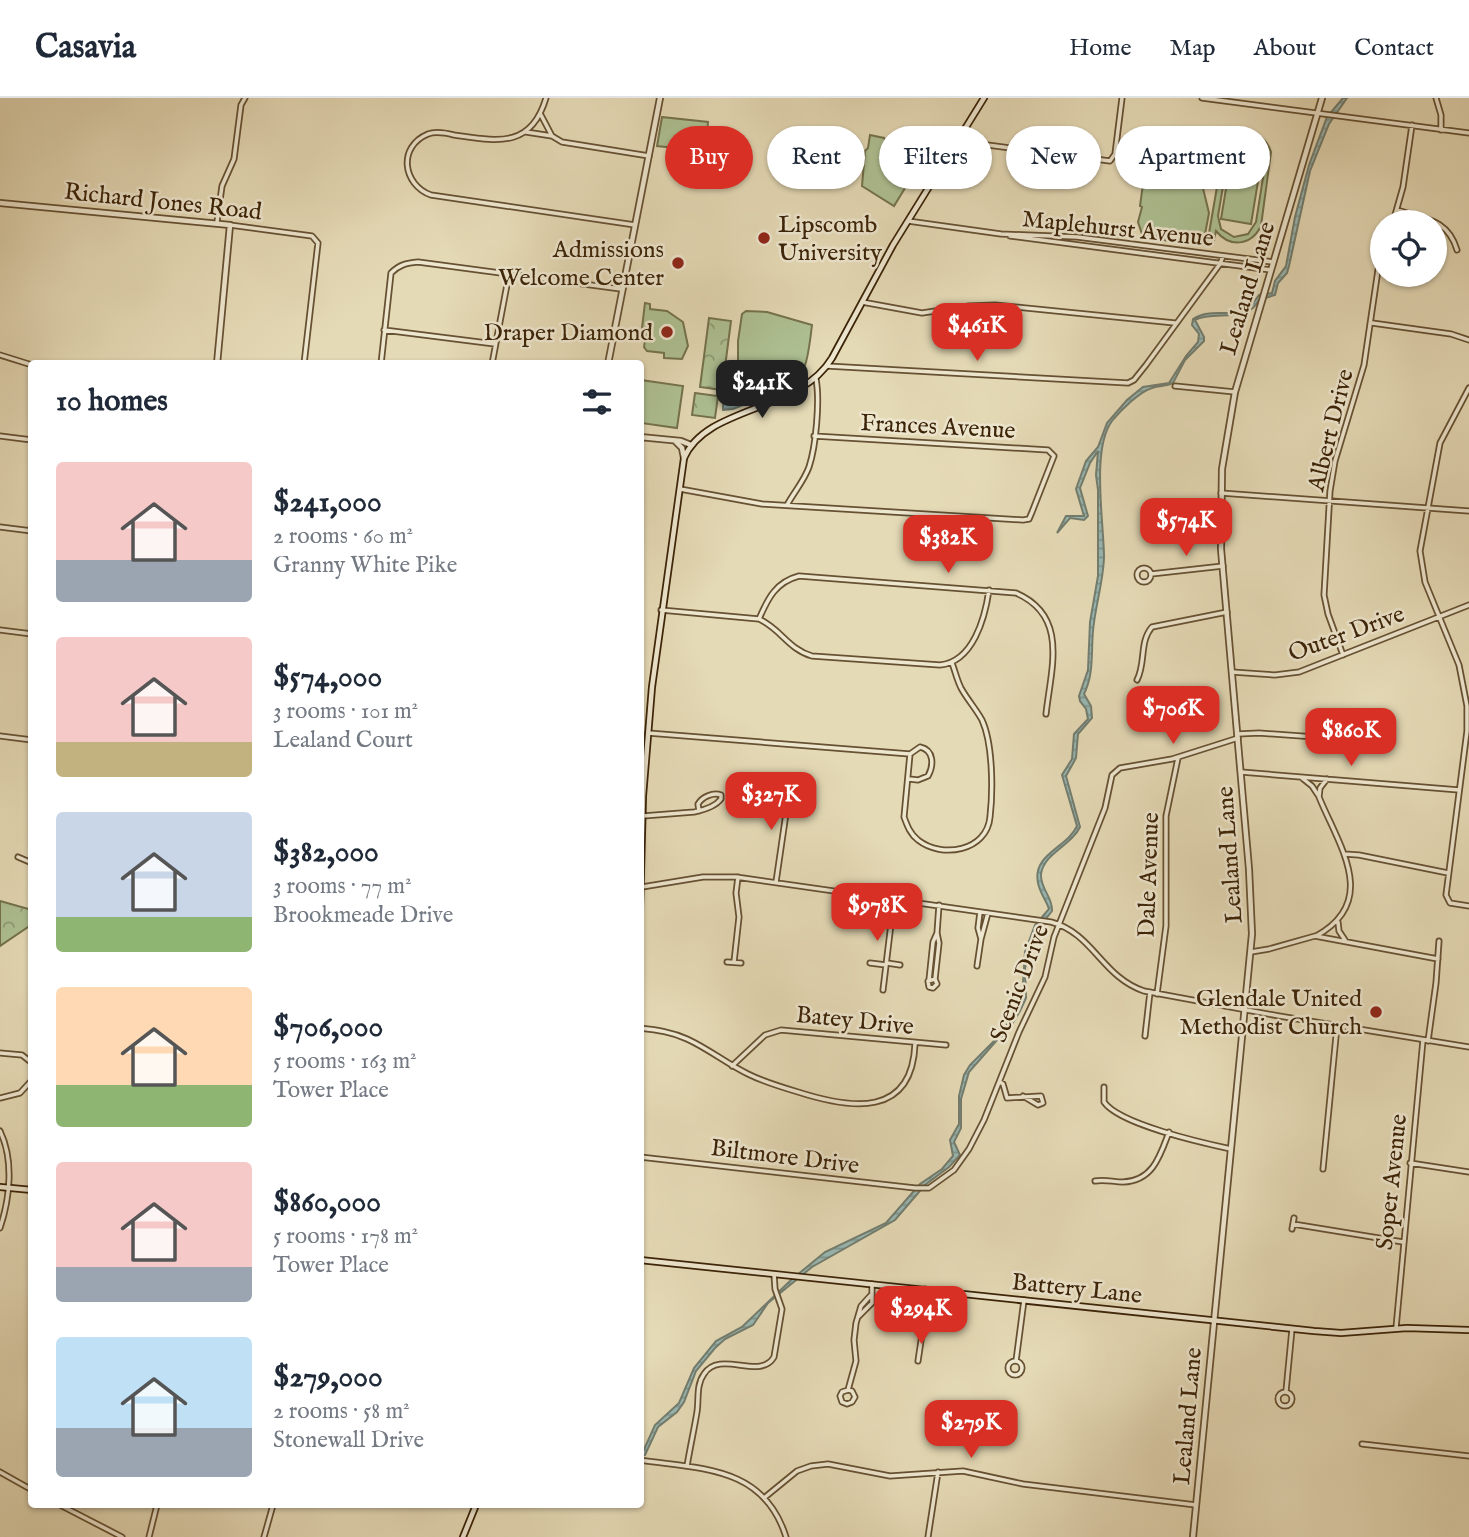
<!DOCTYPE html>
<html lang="en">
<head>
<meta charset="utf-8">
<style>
  body { margin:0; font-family:"IM FELL English",serif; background:#f6f6f7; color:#1f2937; height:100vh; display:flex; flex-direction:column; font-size:26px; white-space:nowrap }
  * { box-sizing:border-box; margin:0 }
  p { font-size:23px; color:#747a83 }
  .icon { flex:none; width:38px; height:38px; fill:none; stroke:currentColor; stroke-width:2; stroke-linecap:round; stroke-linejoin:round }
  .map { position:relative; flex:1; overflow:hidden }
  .drawer { position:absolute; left:28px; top:262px; width:616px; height:1148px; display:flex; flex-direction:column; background:#fff; border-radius:7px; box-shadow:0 2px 5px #0004 }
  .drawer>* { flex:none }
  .hud { position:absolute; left:665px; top:28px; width:665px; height:63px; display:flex; gap:14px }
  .controls { position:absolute; left:1370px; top:112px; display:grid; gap:14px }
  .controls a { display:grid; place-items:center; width:77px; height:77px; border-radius:50%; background:#fff; box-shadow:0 2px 5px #0004; font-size:35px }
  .price { position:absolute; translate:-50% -60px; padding:0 16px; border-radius:14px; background:#d93025; color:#fff; font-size:23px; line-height:46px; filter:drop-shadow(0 2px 4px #0008) }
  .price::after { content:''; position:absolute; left:50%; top:42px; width:21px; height:16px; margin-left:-10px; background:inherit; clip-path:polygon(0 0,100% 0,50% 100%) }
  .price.selected { background:#222; color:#fff }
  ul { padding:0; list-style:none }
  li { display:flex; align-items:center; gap:21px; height:175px; padding:0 28px }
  li span { display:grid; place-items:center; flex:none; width:196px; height:140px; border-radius:7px; color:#555 }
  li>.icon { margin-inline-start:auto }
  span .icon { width:84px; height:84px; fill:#fffc; stroke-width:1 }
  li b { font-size:30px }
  h2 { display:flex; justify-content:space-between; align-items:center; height:84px; padding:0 28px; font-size:30px }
  .chip { padding:0 24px; border-radius:32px; background:#fff; box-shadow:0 2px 5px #0004; font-size:24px; line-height:63px }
  .chip.selected { background:#d93025; color:#fff }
  header { display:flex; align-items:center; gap:42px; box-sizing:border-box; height:98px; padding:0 35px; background:#fff; border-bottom:2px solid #e0e1e3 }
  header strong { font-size:33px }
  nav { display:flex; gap:38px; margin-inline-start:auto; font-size:24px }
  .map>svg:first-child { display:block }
</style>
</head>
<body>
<header>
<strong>Casavia</strong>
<nav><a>Home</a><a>Map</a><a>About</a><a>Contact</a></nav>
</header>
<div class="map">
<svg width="1469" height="1439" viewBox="0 0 1469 1439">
  <defs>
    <pattern id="forest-crowns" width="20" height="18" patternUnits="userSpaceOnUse" patternTransform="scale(1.75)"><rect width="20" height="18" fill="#aec193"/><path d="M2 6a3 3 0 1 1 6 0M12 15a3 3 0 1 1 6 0" fill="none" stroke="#8f9c76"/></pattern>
    <pattern id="water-rules" width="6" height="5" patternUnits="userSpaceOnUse" patternTransform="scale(1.75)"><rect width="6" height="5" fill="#98b9b5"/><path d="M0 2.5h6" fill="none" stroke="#7d9691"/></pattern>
  </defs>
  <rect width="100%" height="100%" fill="#e5dab6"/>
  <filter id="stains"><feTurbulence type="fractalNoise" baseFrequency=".00286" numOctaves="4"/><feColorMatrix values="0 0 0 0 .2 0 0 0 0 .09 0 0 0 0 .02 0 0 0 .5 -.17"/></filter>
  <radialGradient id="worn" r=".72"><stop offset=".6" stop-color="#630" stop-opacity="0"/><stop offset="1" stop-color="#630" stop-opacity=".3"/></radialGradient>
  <path fill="#aec193" stroke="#74724d" stroke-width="2" fill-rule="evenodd" d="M 662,19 L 708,24 L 705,53 L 657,48 Z
    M 1244,35 C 1257,35 1267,41 1271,54 L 1261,128 C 1251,148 1230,150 1216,133 L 1214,142 L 1208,141 L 1226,37 L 1231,38 L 1231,40 ZM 1251,40 L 1262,47 L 1266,61 L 1256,124 L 1248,136 L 1234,139 L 1221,131 L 1218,118 L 1229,53 L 1236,43 Z
    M 870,37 L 884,40 L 887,46 C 901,40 914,50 929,51 L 894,108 L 862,88 L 865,53 L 868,50 Z
    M 1232,54 L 1262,59 L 1251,126 L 1221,121 Z
    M 1152,73 L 1176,73 L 1193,76 L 1202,86 L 1209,115 L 1203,147 L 1156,141 L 1156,138 L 1142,136 L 1138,124 L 1142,109 L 1140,108 L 1143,86 Z
    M 645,205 L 650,206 L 650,211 L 667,213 L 683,224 L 688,248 L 682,261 L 664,260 L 664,255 L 647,253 L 644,249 L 647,232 L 642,230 Z
    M 746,213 L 767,214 L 812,227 C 805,288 800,296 738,283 L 738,243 L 742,216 Z
    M 641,282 L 683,288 L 677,330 L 641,325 Z"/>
  <path fill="url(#forest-crowns)" stroke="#74724d" stroke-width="2" d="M 709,220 L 731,223 L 722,292 L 700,289 Z
    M 695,295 L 718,298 L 715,320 L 692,317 Z
    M 0,803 L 32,812 L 31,827 L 0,848 Z"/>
  <path fill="url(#water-rules)" stroke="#737d6f" stroke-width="2" d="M 1343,0 L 1347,0 L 1329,26 L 1310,73 L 1289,168 L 1287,175 L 1278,185 L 1275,197 L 1259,202 C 1247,226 1214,212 1195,222 L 1204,239 L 1204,243 L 1185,262 L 1173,285 C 1166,289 1160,287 1152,290 C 1139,294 1120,313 1112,323 C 1091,351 1104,425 1104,460 C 1103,485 1095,509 1093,533 C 1091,555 1094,576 1084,596 L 1091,608 L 1092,620 L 1078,636 L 1076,660 L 1066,678 L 1080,729 C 1071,748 1044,755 1041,776 C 1040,791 1053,799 1052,813 L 1039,830 L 1030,849 L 1025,870 L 1026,900 L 1020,913 L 1007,934 L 997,942 L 969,974 L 961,1001 L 961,1030 L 954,1044 L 960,1057 L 949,1069 L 925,1087 L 895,1122 L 812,1169 L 768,1205 L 753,1227 L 725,1241 L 715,1250 L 696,1273 L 684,1304 L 677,1314 L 658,1329 L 645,1357 L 641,1358 L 655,1327 L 679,1305 L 694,1270 L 716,1243 L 742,1229 L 791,1182 L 825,1154 L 886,1125 L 920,1086 L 942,1071 L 953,1058 L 950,1042 L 959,1026 L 959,998 L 964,977 L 970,967 L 1002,935 L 1022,901 L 1025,854 L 1035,827 L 1049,811 C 1046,802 1040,795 1038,785 C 1032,756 1067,750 1077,728 L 1062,677 L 1072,661 L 1074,636 L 1088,621 L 1086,611 L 1080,603 L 1079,598 L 1088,572 L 1090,524 L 1098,478 L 1098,392 L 1096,377 L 1098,353 L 1090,365 L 1080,390 L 1088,418 L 1084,422 L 1070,420 L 1057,435 L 1066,418 L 1084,418 L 1076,391 L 1086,363 L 1098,349 L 1107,325 L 1127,302 L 1143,289 L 1169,285 L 1186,258 L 1198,244 L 1199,236 L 1192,227 L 1193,221 C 1216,206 1239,228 1259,197 L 1272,195 L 1275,183 L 1286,168 L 1295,119 L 1309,67 L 1327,19 Z
    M 745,292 L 759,297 L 760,300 L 733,311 L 723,312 C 722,297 732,293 745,292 Z"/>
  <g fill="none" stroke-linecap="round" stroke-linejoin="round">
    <g stroke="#665133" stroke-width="7">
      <path id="minor" d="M 546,0 C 531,51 497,43 454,37 C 446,35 436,33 428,36 C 397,49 403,87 431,97 L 635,127
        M 1202,0 L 1469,35
        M 1436,0 L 1441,17 L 1441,32
        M 541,17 L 552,38 L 562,44 L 649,58
        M 526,34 L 552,38
        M 957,43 L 1110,63 L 1115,56 L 1122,0
        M 1397,112 C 1425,121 1448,121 1457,152
        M 908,123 L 1001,136 L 1077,139 L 1273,164
        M 217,124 L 222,88 L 234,61 L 241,7 L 245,0
        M 1393,124 L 1403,89 L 1412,27
        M 230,127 L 312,138 L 318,145 L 304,266
        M 1010,138 L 1271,172
        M 862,204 L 922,215 L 969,208 L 995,207 L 1175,225
        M 1372,225 L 1451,236 L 1469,242
        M 384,232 L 495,246
        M 0,257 L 32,267
        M 381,266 L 391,175 C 399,167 406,165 418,164 L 621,191
        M 492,266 L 509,176
        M 827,268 L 1128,285 L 1134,282 L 1146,267 L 1220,166 L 1223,158
        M 1175,288 L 1235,294
        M 1469,290 L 1440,345 L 1420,453 L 1425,484 L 1459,567 L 1467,608 L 1467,633 L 1446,797 L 1450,805 L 1469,808
        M 0,338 L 32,342
        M 680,391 L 762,406 L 1023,422 L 1029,421 L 1032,414 L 1054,358 L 1048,352 L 814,338
        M 1221,395 L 1469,413
        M 787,407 C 794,394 804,383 809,369 C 816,348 820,303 816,281
        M 0,429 L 32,433
        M1137 477a7 7 0 1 1 14 0a7 7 0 1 1-14 0Z
        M 1151,476 L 1223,468
        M 661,512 L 759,521 C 781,531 788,551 812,558 L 940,567 C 973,564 985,520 989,492
        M 759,521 C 768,500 776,484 799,478 L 1016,495 C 1069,518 1051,570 1046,616
        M 0,532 L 32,536
        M 1343,557 L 1328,516 L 1324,497 L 1330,393 L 1335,363 L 1364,267 L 1378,172 L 1382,155
        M 1232,574 L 1275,577 L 1299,574 L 1469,507
        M 1137,582 C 1146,565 1139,544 1152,529 L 1227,514
        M 648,635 L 910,656 L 904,719 C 907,727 910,736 918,742 C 942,761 987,753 990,719 C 993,693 993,646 982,622 C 976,611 967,601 961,590 C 957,582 955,573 952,565
        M 1238,636 L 1259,635 L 1329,640 L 1337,637
        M 0,638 L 32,642
        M 1241,674 L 1459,692
        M 1302,680 L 1312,688 L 1318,697
        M 909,681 L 918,682 L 928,678 C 934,667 934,652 920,649 L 910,656
        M 643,718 L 694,714 C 704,712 715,709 721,701 L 721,697 C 713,694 702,699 698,706 L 699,713
        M 1344,756 L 1359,757 L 1448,775
        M 18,759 L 32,765
        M 776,784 L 790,688
        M 642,789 L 703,779 L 736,779 L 1051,824 C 1093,835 1102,879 1144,893 L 1279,918 L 1469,949
        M 980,814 L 978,830 L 981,841 L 988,815
        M 1338,824 L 1339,833 L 1345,842
        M 937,835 L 939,807
        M 1316,838 C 1380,803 1339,748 1319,699 L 1320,690 L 1327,681
        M 1251,854 L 1269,851 L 1315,838 L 1438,861
        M 727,864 L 741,865
        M 734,864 L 739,819 L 736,795 L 738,779
        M 870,865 L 886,867
        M 887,865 L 900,867
        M 977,868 L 981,841
        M 929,882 L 933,844 L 937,835 L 939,845 L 935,881 L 937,886 L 933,890 L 929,889 L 928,883 L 935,881
        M 883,892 L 894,801
        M 1157,896 L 1166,828 L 1166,718 L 1178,660
        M 640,930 C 657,932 672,934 687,941 C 709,951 727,966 748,976 C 764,984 781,989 798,994 C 851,1011 912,1020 915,946
        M 1145,938 L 1150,894
        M 1428,943 L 1436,885 L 1439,843
        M 0,955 L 22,957 L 32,965
        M 732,968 L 765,937 L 781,932 L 946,947
        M 1000,984 L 1003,986 L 1007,1000 L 1041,998 L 1043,1005 L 1038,1007 L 1023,998
        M 1104,989 L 1104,1004 C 1119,1026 1203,1045 1231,1051
        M 0,1000 L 20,995 L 32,982
        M 0,1033 C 14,1062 10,1100 0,1130
        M 640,1059 L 915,1090 L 929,1090 L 954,1072 L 969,1051 L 984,1022 L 1019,934 L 1045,879 L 1054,839 L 1105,710 L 1112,677 L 1120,670 L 1172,661 L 1238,640
        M 1410,1065 L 1469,1074
        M 1323,1071 L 1337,928
        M 1095,1083 C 1105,1081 1113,1084 1123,1084 C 1153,1083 1160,1058 1169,1034
        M 1293,1126 L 1403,1144
        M 1292,1131 L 1294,1120
        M 925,1191 L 921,1222 L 922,1236 L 929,1221 L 931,1192
        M 858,1219 L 872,1205 L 872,1186
        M 1396,1230 L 1423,942
        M1008 1270a7 7 0 1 1 14 0a7 7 0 1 1-14 0Z
        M 918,1263 L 922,1236
        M 1016,1263 L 1024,1202
        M 848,1292 L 852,1293 L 855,1299 L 852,1304 L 847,1306 L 842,1304 L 840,1298 L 842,1294 L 848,1292 L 856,1263 L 854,1242 L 856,1225 L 861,1208 L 871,1197
        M 1286,1293 L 1292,1231
        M1278 1301a7 7 0 1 1 14 0a7 7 0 1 1-14 0Z
        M 1362,1346 L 1469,1358
        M 640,1362 C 701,1371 764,1368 786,1439
        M 687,1368 C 690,1350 694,1332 697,1314 C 699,1301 696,1287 704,1276 C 720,1251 760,1283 774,1259 L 782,1211 L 775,1191 L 774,1176
        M 0,1374 L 32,1392
        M 764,1400 L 797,1373 L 811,1368 L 828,1366 L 890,1378 L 963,1373 L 1023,1386 L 1196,1407
        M 60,1407 L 122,1439
        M 149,1439 L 157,1407
        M 264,1439 L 273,1407
        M 928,1439 L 938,1374"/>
    </g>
    <g stroke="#665133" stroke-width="8">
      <path id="tertiary" d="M 0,105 L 230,127 L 217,266
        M 608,266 L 660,0
        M 640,339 L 681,343 L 691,347
        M 675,343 L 682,350 L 684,360
        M 1193,1439 L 1252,836 L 1249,771 L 1221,451 L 1222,371 L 1235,294 L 1322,0"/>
    </g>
    <g stroke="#3b2307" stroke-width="8">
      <path id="secondary" d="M 640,809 L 643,698 L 652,589 L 684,360 C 707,307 799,315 832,260 L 893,147 L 984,0
        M 0,1089 L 32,1092
        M 640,1162 L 1314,1233 L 1341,1235 L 1407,1230 L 1469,1232
        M 463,1439 L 476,1407"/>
    </g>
    <use href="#minor" stroke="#eee7d0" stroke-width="3.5"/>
    <use href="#tertiary" stroke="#eee7d0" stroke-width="4.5"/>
    <use href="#secondary" stroke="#eee7d0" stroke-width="4.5"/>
  </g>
  <g fill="#8f2418" stroke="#eee7d0" stroke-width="2.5">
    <circle cx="764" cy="140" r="7"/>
    <circle cx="678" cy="165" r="7"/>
    <circle cx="667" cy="234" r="7"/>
    <circle cx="1376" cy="914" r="7"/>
  </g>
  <g text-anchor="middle" stroke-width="5" stroke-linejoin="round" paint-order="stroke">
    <g font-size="24" fill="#3b2307" stroke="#eee7d0">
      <text transform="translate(163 103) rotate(6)" y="8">Richard Jones Road</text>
      <text transform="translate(1118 130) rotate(6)" y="8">Maplehurst Avenue</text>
      <text transform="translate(1247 190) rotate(-73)" y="8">Lealand Lane</text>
      <text transform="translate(938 328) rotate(3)" y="8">Frances Avenue</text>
      <text transform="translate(1330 332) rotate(-76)" y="8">Albert Drive</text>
      <text transform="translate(1346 535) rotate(-20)" y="8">Outer Drive</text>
      <text transform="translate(1229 757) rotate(-94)" y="8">Lealand Lane</text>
      <text transform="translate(1148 777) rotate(-88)" y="8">Dale Avenue</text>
      <text transform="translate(1019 885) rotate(-69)" y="8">Scenic Drive</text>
      <text transform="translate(855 922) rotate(6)" y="8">Batey Drive</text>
      <text transform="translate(785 1058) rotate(7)" y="8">Biltmore Drive</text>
      <text transform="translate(1391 1084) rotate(-84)" y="8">Soper Avenue</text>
      <text transform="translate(1077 1190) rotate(6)" y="8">Battery Lane</text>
      <text transform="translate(1187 1318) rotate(-85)" y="8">Lealand Lane</text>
    </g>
    <g font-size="24" fill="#3b2307" stroke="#eee7d0" text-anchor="end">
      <text x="778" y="134" text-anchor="start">Lipscomb<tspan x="778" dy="28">University</tspan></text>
      <text x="664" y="159">Admissions<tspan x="664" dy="28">Welcome Center</tspan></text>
      <text x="653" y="242">Draper Diamond</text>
      <text x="1362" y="908">Glendale United<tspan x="1362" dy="28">Methodist Church</tspan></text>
    </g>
  </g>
  <rect width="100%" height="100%" filter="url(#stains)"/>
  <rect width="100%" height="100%" fill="url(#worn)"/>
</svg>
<div class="controls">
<a><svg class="icon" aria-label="locate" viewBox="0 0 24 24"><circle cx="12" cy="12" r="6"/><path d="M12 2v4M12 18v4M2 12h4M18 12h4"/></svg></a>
</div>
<b class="price" style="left:977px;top:265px">$461K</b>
<b class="price selected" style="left:762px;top:322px">$241K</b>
<b class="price" style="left:1186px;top:460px">$574K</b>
<b class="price" style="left:948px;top:477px">$382K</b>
<b class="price" style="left:1173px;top:648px">$706K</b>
<b class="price" style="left:1351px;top:670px">$860K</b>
<b class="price" style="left:771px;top:734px">$327K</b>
<b class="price" style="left:877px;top:845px">$978K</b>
<b class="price" style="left:921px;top:1248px">$294K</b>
<b class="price" style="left:971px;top:1362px">$279K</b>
<div class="hud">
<a class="chip selected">Buy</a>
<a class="chip">Rent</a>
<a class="chip">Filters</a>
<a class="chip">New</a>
<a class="chip">Apartment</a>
</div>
<section class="drawer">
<h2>10 homes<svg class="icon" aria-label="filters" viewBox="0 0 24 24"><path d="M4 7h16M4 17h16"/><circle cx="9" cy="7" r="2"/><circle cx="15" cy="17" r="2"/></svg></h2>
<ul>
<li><span style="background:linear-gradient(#f6c9c9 70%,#9aa5b1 0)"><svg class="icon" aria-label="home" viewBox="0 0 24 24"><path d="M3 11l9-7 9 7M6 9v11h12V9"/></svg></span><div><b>$241,000</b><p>2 rooms · 60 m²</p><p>Granny White Pike</p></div></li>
<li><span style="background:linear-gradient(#f6c9c9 75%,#c2b280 0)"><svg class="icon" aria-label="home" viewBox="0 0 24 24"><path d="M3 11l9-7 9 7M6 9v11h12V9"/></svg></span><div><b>$574,000</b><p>3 rooms · 101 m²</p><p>Lealand Court</p></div></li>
<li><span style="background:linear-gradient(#c9d6e8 75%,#8fb573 0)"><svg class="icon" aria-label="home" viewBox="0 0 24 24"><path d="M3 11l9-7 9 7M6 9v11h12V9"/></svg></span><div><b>$382,000</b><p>3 rooms · 77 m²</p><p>Brookmeade Drive</p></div></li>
<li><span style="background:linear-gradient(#ffd9b3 70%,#8fb573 0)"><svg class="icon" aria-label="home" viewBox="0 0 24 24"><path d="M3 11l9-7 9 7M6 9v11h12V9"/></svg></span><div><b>$706,000</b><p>5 rooms · 163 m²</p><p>Tower Place</p></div></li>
<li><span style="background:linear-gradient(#f6c9c9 75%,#9aa5b1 0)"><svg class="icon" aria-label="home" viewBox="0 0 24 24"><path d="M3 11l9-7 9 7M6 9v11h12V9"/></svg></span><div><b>$860,000</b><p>5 rooms · 178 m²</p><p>Tower Place</p></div></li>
<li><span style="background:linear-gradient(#bfe0f5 65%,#9aa5b1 0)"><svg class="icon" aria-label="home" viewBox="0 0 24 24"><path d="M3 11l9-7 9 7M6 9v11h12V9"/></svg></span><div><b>$279,000</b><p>2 rooms · 58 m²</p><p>Stonewall Drive</p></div></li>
</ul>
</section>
</div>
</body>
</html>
